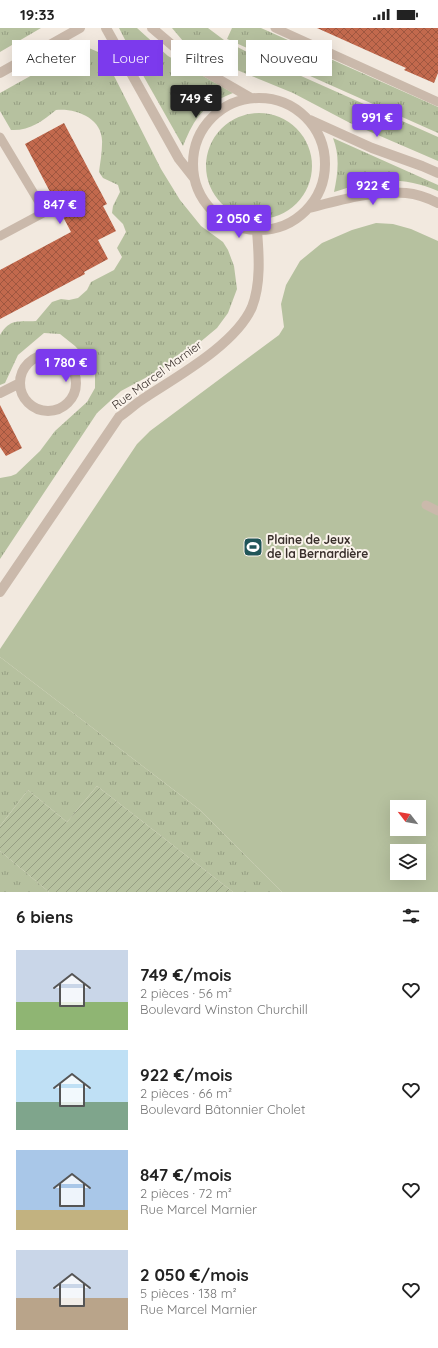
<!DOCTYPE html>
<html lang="fr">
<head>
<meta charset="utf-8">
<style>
  body { margin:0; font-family:Quicksand,sans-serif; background:#f2f2f2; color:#222; height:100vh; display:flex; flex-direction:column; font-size:15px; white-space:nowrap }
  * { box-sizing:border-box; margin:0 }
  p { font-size:13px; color:#767676 }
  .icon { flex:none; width:22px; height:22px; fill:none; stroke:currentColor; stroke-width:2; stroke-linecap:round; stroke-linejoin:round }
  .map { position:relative; height:864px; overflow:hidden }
  .sheet { display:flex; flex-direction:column; background:#fff; flex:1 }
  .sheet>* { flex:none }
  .top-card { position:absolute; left:12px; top:12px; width:414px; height:36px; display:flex; gap:8px }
  .needle { width:26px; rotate:301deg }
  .fabs { position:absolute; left:390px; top:772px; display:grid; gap:8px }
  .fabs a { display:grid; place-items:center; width:36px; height:36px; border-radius:0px; background:#fff; box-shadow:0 4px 16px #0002; font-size:20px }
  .price { position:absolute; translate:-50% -34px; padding:0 9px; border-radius:4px; background:#7c3aed; color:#fff; font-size:13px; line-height:26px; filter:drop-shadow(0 1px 2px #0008) }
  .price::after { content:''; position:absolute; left:50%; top:24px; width:12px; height:9px; margin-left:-6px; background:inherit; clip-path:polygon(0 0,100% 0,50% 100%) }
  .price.current { background:#222; color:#fff }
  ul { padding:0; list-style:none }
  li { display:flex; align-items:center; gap:12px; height:100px; padding:0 16px }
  li span { display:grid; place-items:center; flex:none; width:112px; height:80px; border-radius:0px; color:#555 }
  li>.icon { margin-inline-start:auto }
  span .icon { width:48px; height:48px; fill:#fffc; stroke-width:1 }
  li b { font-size:17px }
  h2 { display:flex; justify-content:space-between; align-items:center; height:48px; padding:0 16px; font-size:17px }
  .pill { padding:0 14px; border-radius:0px; background:#fff; box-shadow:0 4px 16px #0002; font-size:14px; line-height:36px }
  .pill.current { background:#7c3aed; color:#fff }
  .status { display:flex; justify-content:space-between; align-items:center; height:28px; padding:0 20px; background:#fff; direction:ltr }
  .status svg { height:11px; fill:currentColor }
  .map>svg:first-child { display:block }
</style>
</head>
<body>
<div class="status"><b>19:33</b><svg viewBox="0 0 49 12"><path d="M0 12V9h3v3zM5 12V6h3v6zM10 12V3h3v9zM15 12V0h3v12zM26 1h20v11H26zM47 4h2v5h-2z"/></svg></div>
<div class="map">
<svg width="438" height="864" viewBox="0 0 438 864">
  <defs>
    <pattern id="grass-tufts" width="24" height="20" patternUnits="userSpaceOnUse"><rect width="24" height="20" fill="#b6c19f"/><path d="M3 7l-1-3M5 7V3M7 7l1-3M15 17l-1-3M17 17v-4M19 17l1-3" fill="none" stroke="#959d82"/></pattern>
    <pattern id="garden-furrows" width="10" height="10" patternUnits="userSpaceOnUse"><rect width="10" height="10" fill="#b6c19f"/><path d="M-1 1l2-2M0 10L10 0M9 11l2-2" fill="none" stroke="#959d82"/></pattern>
    <pattern id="building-cross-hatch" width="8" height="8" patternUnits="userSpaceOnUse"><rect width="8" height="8" fill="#c2694d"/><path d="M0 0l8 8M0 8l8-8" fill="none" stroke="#9f5740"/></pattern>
  </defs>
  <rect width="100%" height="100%" fill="#f2e9df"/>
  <path fill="url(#grass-tufts)" d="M 0,0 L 41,0 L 0,24 Z
    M 119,0 L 137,0 L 168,28 L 233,65 C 203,77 195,89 183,118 L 144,49 Z
    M 172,0 L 208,0 L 224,12 L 247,24 L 438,109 L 438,133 L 350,95 L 293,65 L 220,35 L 188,19 Z
    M 232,0 L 261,0 L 438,79 L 438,105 L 227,11 Z
    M 84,18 L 103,26 L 161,141 L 180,172 L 201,198 L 223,214 L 228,222 L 234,238 L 237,261 L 228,285 L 217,300 L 193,320 L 160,342 L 121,363 L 97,385 L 0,531 L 0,450 L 11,448 L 16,446 L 40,423 L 55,403 L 87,374 L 95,360 L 95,346 L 87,331 L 75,318 L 60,306 L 44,305 L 18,327 L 5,355 L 0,357 L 0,307 C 10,290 19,294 36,293 L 52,274 L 61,271 L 69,272 L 78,270 L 87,262 L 91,254 L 114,242 L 122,229 L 117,220 L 126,204 L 123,196 L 112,185 L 113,178 L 120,164 L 118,157 L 103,150 L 99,144 C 100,135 102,126 102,116 C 104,91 77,80 56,82 C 43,93 29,103 11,102 L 0,83 L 0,65 Z
    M206 138a53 53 0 1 1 106 0a53 53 0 1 1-106 0Z
    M 333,110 L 438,157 L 438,163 C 415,153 391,150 367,154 C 356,156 345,161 334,164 C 338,145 340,128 333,110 Z
    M 0,629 L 200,782 L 282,864 L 233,864 L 97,758 L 67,794 L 28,762 L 0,798 Z
    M 0,823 L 49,864 L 0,864 Z"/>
  <path fill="url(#garden-furrows)" d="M 97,758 L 233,864 L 49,864 L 0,823 L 0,798 L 28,762 L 67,794 Z"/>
  <path fill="#b6c19f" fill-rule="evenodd" d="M 376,195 L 393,196 L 411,201 L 438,213 L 438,864 L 282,864 L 200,782 L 0,629 L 0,621 L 137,416 L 150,403 L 279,307 L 284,299 L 281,276 L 286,257 L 300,233 L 322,215 L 352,202 ZM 397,779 L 419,779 L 419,801 L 397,801 ZM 397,823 L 419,823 L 419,845 L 397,845 Z"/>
  <path fill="url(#building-cross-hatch)" d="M 317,0 L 438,0 L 438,45 L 434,55 L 404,42 L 406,40 Z
    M 64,95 L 107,176 L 103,178 L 116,203 L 98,212 L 108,231 L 84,244 L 85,246 L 0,291 L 0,242 L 71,204 L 25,116 Z
    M 0,377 L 22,420 L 6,428 L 0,419 Z"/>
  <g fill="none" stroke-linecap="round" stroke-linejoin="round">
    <path stroke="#cab9ab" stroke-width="9" d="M 275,0 L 438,74
      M 0,109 L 45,184 L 0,208
      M 426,477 L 438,483"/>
    <path stroke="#cab9ab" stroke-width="10" d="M 0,45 L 80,0
      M20 355a28 28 0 1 1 56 0a28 28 0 1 1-56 0Z
      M 0,365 L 20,355
      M 0,564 L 119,389 C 128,383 136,375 146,369 C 178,348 236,316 252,279 C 261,256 259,227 257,203"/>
    <path stroke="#cab9ab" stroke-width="10" d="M 106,0 L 179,131 L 194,150
      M 152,0 L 199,40 L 251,70
      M193 136a66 66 0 1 1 132 0a66 66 0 1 1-132 0Z
      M 310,92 L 372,120 L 422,138 L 438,145
      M 309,180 C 340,172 374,162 406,165 C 417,166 428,170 438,175"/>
  </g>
  <defs>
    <g id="stadium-square" transform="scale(1)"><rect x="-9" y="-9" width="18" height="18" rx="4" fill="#205559" stroke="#faf3eb"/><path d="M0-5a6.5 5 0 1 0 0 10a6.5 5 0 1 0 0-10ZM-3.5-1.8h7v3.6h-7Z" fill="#fff"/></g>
  </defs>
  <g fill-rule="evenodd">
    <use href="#stadium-square" x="253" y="519"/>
  </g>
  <g text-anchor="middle" stroke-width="4" stroke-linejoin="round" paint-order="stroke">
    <g font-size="12" fill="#382e2a" stroke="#faf3eb">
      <text transform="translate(157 347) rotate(-36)" y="4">Rue Marcel Marnier</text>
    </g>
    <g font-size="12" font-weight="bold" fill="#382e2a" stroke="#faf3eb" text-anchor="start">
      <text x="267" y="516">Plaine de Jeux<tspan x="267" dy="14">de la Bernardière</tspan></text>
    </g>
  </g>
</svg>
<div class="fabs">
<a><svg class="needle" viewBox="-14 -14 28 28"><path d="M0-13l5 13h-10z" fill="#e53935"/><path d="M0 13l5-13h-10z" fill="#767676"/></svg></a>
<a><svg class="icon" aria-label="layers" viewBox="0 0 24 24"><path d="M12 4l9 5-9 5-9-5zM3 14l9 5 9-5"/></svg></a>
</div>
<b class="price current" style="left:196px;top:91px">749 €</b>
<b class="price" style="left:377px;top:110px">991 €</b>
<b class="price" style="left:373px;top:178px">922 €</b>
<b class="price" style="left:60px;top:197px">847 €</b>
<b class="price" style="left:239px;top:211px">2 050 €</b>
<b class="price" style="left:66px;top:355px">1 780 €</b>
<div class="top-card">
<a class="pill">Acheter</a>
<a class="pill current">Louer</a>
<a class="pill">Filtres</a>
<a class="pill">Nouveau</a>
</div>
</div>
<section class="sheet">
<h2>6 biens<svg class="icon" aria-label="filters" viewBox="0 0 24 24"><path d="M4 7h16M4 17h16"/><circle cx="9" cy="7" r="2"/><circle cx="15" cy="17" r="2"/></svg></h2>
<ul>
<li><span style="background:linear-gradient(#c9d6e8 65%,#8fb573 0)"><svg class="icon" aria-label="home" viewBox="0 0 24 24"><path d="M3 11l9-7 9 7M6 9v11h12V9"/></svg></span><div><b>749 €/mois</b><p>2 pièces · 56 m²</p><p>Boulevard Winston Churchill</p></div><svg class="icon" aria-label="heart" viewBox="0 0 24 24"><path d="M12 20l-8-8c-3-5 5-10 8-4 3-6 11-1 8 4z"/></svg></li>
<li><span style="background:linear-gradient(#bfe0f5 65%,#7fa58c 0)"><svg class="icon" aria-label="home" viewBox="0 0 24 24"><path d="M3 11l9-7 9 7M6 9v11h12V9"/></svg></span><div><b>922 €/mois</b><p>2 pièces · 66 m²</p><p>Boulevard Bâtonnier Cholet</p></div><svg class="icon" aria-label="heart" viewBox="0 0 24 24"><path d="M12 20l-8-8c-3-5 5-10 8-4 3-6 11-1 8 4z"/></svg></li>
<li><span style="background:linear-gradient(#a9c7e8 75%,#c2b280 0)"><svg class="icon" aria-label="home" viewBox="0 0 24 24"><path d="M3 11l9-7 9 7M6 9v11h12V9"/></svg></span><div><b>847 €/mois</b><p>2 pièces · 72 m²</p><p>Rue Marcel Marnier</p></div><svg class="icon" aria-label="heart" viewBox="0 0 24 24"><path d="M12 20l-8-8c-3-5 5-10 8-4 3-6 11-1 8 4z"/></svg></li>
<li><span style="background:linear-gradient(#c9d6e8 60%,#b9a48a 0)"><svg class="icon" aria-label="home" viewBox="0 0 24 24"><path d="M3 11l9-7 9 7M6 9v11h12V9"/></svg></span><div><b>2 050 €/mois</b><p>5 pièces · 138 m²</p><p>Rue Marcel Marnier</p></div><svg class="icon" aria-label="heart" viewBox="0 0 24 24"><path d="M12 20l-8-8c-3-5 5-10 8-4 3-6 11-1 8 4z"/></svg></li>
</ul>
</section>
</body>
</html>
